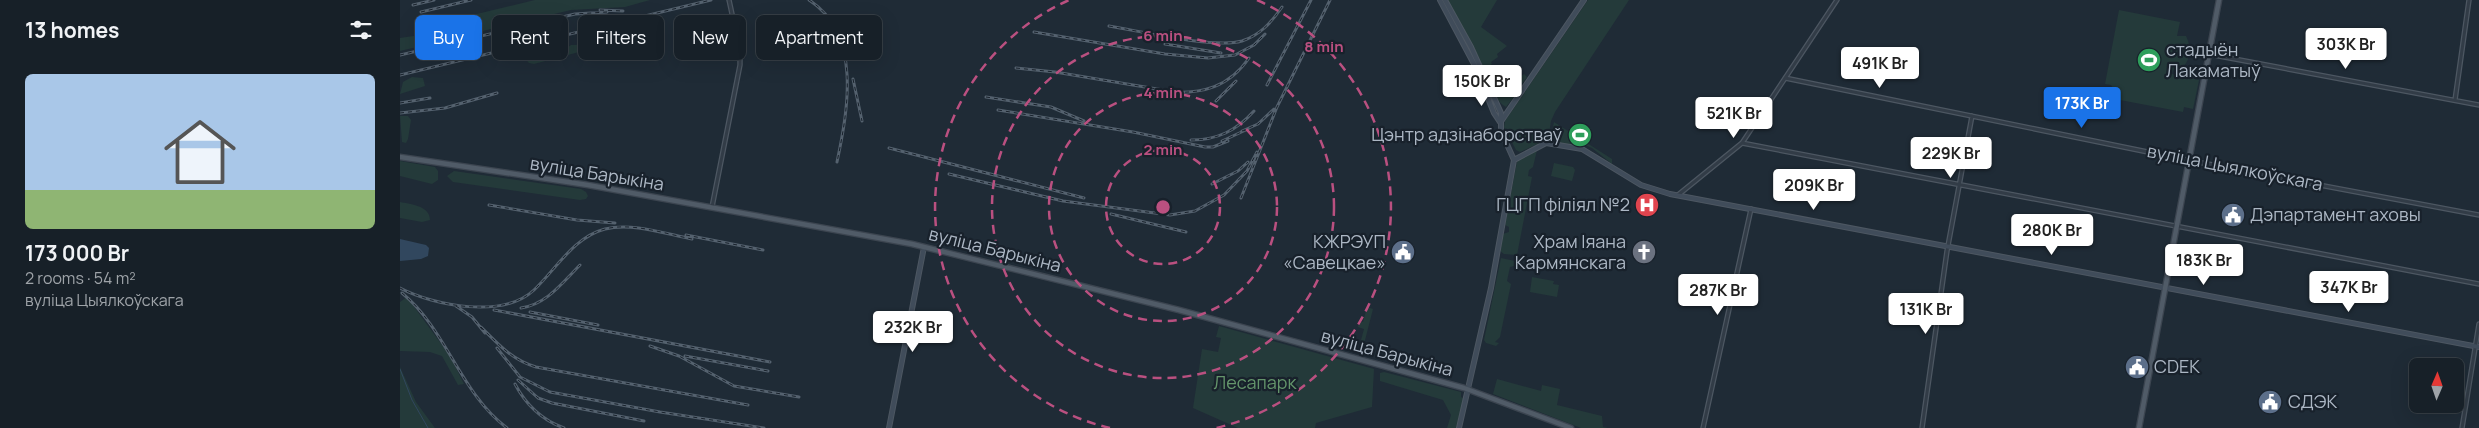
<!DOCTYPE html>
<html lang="en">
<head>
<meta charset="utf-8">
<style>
  body { margin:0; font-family:Manrope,sans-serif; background:#242d34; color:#f1f3f6; height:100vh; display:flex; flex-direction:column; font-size:19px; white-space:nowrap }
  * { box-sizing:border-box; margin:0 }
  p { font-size:16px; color:#9ea3a8 }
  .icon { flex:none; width:28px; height:28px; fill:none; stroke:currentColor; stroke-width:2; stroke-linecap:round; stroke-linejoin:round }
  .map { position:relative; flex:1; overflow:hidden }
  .sheet { display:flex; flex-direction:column; background:#172028; width:400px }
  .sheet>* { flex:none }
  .guide { position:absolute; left:15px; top:15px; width:475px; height:45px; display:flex; gap:10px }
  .needle { width:32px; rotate:2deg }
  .controls { position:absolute; left:2009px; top:358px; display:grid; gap:10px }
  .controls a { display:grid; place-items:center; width:55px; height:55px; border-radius:8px; background:#172028; box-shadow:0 5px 20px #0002,0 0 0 1px #363e45; font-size:25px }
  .price { position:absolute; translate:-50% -42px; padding:0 11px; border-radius:5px; background:#fff; color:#222; font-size:16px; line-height:32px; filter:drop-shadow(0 1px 2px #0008) }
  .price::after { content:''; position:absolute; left:50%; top:30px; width:15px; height:11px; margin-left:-8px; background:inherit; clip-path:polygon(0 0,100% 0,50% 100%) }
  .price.current { background:#1a73e8; color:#fff }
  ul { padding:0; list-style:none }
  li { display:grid; align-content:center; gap:10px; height:265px; padding:0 25px }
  li span { display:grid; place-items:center; height:155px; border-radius:8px; color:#555 }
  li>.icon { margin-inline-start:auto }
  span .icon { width:90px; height:90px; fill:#fffc; stroke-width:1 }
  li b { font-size:21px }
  h2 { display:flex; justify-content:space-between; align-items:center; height:60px; padding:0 25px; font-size:21px }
  .pill { padding:0 18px; border-radius:8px; background:#172028; box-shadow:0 5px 20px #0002,0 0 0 1px #363e45; font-size:18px; line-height:45px }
  .pill.current { background:#1a73e8; color:#fff }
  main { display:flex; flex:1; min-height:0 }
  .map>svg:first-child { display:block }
</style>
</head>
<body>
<main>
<section class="sheet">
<h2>13 homes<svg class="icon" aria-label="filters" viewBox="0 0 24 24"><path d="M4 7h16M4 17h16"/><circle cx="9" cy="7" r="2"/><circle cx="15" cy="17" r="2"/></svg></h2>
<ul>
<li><span style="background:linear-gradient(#a9c7e8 75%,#8fb573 0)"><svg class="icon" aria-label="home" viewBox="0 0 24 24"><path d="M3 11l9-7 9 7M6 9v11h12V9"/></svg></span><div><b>173 000 Br</b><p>2 rooms · 54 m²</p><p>вуліца Цыялкоўскага</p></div></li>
</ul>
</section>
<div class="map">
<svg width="2079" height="428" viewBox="0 0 2079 428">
  <rect width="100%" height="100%" fill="#1f2b36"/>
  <path fill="#243a3a" d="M 135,0 L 250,0 L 225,7 L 171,10 L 53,38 L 47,37 L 45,26 L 52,20 Z
    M 1047,0 L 1097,0 L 1081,27 L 1107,46 L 1097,54 L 1098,57 L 1091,62 L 1092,64 L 1089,66 L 1101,84 L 1109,84 L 1124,74 L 1127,77 L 1121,85 L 1118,83 L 1115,87 L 1116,94 L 1106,107 C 1092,99 1086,73 1079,58 C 1069,38 1058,19 1047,0 Z
    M 1188,0 L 1229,0 L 1155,112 L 1151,121 L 1148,139 L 1120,152 L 1116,150 L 1104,127 L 1105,121 Z
    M 1719,10 L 1780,22 L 1777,36 L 1786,36 C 1793,50 1790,63 1777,73 L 1773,70 L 1772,74 L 1799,80 L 1793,109 L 1784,107 L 1783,112 L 1720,100 L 1711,85 L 1705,84 Z
    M 232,29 L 238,31 L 239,36 L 134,64 L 129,63 L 121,54 L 125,50 L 138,51 L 145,54 L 146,45 L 153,41 L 157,43 L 153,50 L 159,53 L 171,45 C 187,45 217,37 232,29 Z
    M 20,35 L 27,40 L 25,45 L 0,51 L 0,38 Z
    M 12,77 L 23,78 L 25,86 L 0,94 L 3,82 Z
    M 0,116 L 8,116 L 11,120 L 8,139 L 6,143 L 2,142 Z
    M 1154,122 L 1212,159 L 1212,164 L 1192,148 L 1175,141 L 1169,145 L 1150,141 Z
    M 1137,150 L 1133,167 L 1129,170 L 1128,176 L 1132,177 L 1117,255 L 1104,254 L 1100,251 L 1103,234 L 1109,232 L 1109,227 L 1105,225 L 1117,162 L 1118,159 Z
    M 0,161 L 35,167 L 38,171 L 38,180 L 32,184 L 0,176 Z
    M 1154,163 L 1173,167 L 1175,170 L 1172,181 L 1151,176 Z
    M 54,171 L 181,189 L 186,192 L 188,196 L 186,199 L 180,200 L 53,182 L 47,176 Z
    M 0,202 C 11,204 30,206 30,220 L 22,222 L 0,218 Z
    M 1101,258 L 1115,261 L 1114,266 L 1110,267 L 1107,281 L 1111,284 L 1100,337 L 1095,342 L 1099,343 L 1096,346 L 1086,343 L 1084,340 Z
    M 1132,277 L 1154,281 L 1153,284 L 1159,285 L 1157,297 L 1130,292 Z
    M 7,297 L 50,356 L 64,384 L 58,385 L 42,356 L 30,352 L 0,351 L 0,302 Z
    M 967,307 L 973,309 L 962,352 L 958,351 L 964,329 L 958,327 L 959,322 L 963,322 Z
    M 819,326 L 974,369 L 972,407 L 916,423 L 915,428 L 838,428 L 793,408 L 802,349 L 818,352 L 821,338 L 816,337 Z
    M 0,367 L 16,402 L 35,428 L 0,428 Z
    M 984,372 L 1061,392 L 1061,397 L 1065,399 L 1056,428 L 1047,428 L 1051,415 L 1043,400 L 980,381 L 980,373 Z
    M 1097,379 L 1141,391 L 1142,385 L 1160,389 L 1157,405 L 1202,416 L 1203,427 L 1208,428 L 1181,428 L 1093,394 Z"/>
  <path fill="#31475e" d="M 0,239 L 26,245 L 29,248 L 28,256 L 21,259 L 0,261 Z"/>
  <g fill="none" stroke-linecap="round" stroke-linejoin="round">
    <path stroke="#31475e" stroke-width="1" d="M 0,369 L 12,400 L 28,428"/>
    <g stroke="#4d5762" stroke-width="5.5">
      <path id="tertiary" d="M 1808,54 L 2079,105
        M 1385,78 L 1792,161 L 2079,215
        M 2055,100 L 2069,0
        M 1342,143 L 2079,284
        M 1278,195 L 1342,143 L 1437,0
        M 312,207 L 340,65 L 340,51 L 329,0
        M 1303,428 L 1351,209
        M 1522,428 L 1547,251 L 1572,116
        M 2062,428 L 2079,324"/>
    </g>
    <g stroke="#4d5762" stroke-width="6">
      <path id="secondary" d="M 1040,0 L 1074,64 L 1094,113 L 1100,122
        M 1045,0 L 1071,47 L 1101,113 L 1101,131 L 1114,160 L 1091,288 L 1059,428
        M 1102,120 L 1184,0
        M 1114,160 L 1146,143 L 1182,149 L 1241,185 L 1270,194 L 2079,347
        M 489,428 L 524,247"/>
    </g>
    <g stroke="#3c4550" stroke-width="7">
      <path id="primary" d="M 0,157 L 188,185 L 512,244 L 779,310 L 1064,388 L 1171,428
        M 1739,428 L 1819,0"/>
    </g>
    <use href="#tertiary" stroke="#323c47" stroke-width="3"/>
    <use href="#secondary" stroke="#404c5a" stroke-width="4"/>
    <use href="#primary" stroke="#505b67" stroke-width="4.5"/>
    <g stroke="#54616e" stroke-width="3">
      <path id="rail" d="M 409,0 C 462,34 448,110 437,162
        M 13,5 L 34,0
        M 200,10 L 223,11
        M 21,12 L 71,0
        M 709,26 C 740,31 814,49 842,41 C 860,35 871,23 882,7
        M 634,32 L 765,54 L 808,58 L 835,55 L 854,45 L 865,34
        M 765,44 L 821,53
        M 0,55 L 175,14 L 207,12
        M 616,68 L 655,72 L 775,92
        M 0,75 L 311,0
        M 453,79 L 462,121
        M 867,85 L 911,0
        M 769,92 C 803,94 829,87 849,58
        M 586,97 L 651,107 L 684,121
        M 816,101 L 836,81
        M 0,103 L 30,98
        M 598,110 L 733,132 L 805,147 L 813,147 L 828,141
        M 0,113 L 45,108 L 97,93
        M 842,131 L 858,124 L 874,109
        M 791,140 C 817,140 836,131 854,111
        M 822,141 L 848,129
        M 489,148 L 684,198
        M 549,174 L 663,201 L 770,215 L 795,211 L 824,195 L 847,171 L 857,152
        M 812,184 L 838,171 L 848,162
        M 841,198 L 877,107 L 930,0
        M 89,205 L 177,220 L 215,223
        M 711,214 L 786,232
        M 286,235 L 363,250
        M 0,288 C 35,306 103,319 134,290 C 156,269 174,237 205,229 C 232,222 266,234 292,239
        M 2,293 C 47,330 60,393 107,428
        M 56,306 L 72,317 L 85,333
        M 121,308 C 147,304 162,283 180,265
        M 94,310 L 370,362
        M 130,312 L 198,325
        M 81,327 C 98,344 112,360 136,367 L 348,405
        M 250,346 L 279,356 L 334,386 L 399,397
        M 97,348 L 120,377 L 150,392 L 260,412 L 364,428
        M 285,356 L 368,371
        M 118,380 L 138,398 L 152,403 L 244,421
        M 115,384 C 126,405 142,420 164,428"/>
    </g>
    <use href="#rail" stroke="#18212b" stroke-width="1" stroke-dasharray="4" stroke-linecap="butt"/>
  </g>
  <g fill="none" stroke="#ba5080" stroke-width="2.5" stroke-dasharray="9 6">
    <circle cx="763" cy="207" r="57"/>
    <circle cx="763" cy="207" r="114"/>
    <circle cx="763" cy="207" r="171"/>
    <path d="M710 428A227 227 0 0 1 669 0M857 0A227 227 0 0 1 816 428"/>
  </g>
  <defs>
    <g id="stadium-disc" transform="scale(1.25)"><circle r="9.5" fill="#2e9e5b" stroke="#18212b"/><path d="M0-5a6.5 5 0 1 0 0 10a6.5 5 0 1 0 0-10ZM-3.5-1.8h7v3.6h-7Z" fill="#fff"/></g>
    <g id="hospital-disc" transform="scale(1.25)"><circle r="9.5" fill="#e0444e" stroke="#18212b"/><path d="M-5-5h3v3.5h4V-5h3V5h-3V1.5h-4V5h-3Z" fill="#fff"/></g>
    <g id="civic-disc" transform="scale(1.25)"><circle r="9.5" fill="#5c6f8a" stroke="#18212b"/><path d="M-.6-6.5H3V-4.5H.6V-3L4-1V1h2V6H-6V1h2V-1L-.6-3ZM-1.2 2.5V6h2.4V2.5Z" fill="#fff"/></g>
    <g id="church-disc" transform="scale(1.25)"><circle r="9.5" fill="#6b7280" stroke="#18212b"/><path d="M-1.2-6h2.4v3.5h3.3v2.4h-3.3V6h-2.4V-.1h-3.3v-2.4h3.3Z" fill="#fff"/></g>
  </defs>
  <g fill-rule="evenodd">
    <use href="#stadium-disc" x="1749" y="60"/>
    <use href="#stadium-disc" x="1180" y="135"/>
    <use href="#hospital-disc" x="1247" y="205"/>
    <use href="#civic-disc" x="1833" y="215"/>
    <use href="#civic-disc" x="1003" y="252"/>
    <use href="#church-disc" x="1244" y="252"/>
    <use href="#civic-disc" x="1737" y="367"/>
    <use href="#civic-disc" x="1870" y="402"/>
  </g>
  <g text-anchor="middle" stroke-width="4.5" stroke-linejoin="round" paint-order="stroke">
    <g font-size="18" fill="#acb7c4" stroke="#18212b" text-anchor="start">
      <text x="1766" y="56">стадыён<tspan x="1766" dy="21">Лакаматыў</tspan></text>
      <text x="1162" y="141" text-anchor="end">Цэнтр адзінаборстваў</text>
      <text x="1230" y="211" text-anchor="end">ГЦГП філіял №2</text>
      <text x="1850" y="221">Дэпартамент аховы</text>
      <text x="986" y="248" text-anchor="end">КЖРЭУП<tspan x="986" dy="21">«Савецкае»</tspan></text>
      <text x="1226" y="248" text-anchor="end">Храм Іяана<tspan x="1226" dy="21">Кармянскага</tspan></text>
      <text x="1754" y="373">CDEK</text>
      <text x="1888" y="408">СДЭК</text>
    </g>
    <g font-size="18" fill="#acb7c4" stroke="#18212b">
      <text transform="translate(1835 168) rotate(11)" y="6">вуліца Цыялкоўскага</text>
      <text transform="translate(197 174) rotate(9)" y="6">вуліца Барыкіна</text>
      <text transform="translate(595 250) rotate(14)" y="6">вуліца Барыкіна</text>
      <text transform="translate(987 353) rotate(15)" y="6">вуліца Барыкіна</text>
    </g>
    <g font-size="18" fill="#64956b" stroke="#18212b">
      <text x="855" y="389">Лесапарк</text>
    </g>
  </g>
  <circle cx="763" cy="207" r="8" fill="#ba5080" stroke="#18212b" stroke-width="2.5"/>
  <g font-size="15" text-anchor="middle" font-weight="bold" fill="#ba5080" stroke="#18212b" stroke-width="4.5" stroke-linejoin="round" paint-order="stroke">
    <text x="763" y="41">6 min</text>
    <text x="924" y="52">8 min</text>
    <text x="763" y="98">4 min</text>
    <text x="763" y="155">2 min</text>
  </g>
</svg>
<div class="controls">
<a><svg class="needle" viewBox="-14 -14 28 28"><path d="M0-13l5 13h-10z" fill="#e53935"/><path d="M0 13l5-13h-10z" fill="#9ea3a8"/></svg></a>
</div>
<b class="price" style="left:1946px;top:70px">303K Br</b>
<b class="price" style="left:1480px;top:89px">491K Br</b>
<b class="price" style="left:1082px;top:107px">150K Br</b>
<b class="price current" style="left:1682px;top:129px">173K Br</b>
<b class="price" style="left:1334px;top:139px">521K Br</b>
<b class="price" style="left:1551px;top:179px">229K Br</b>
<b class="price" style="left:1414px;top:211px">209K Br</b>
<b class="price" style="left:1652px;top:256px">280K Br</b>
<b class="price" style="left:1804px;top:286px">183K Br</b>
<b class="price" style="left:1949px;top:313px">347K Br</b>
<b class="price" style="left:1318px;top:316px">287K Br</b>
<b class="price" style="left:1526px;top:335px">131K Br</b>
<b class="price" style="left:513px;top:353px">232K Br</b>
<div class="guide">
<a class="pill current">Buy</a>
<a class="pill">Rent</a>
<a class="pill">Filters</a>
<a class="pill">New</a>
<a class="pill">Apartment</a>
</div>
</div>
</main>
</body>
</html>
